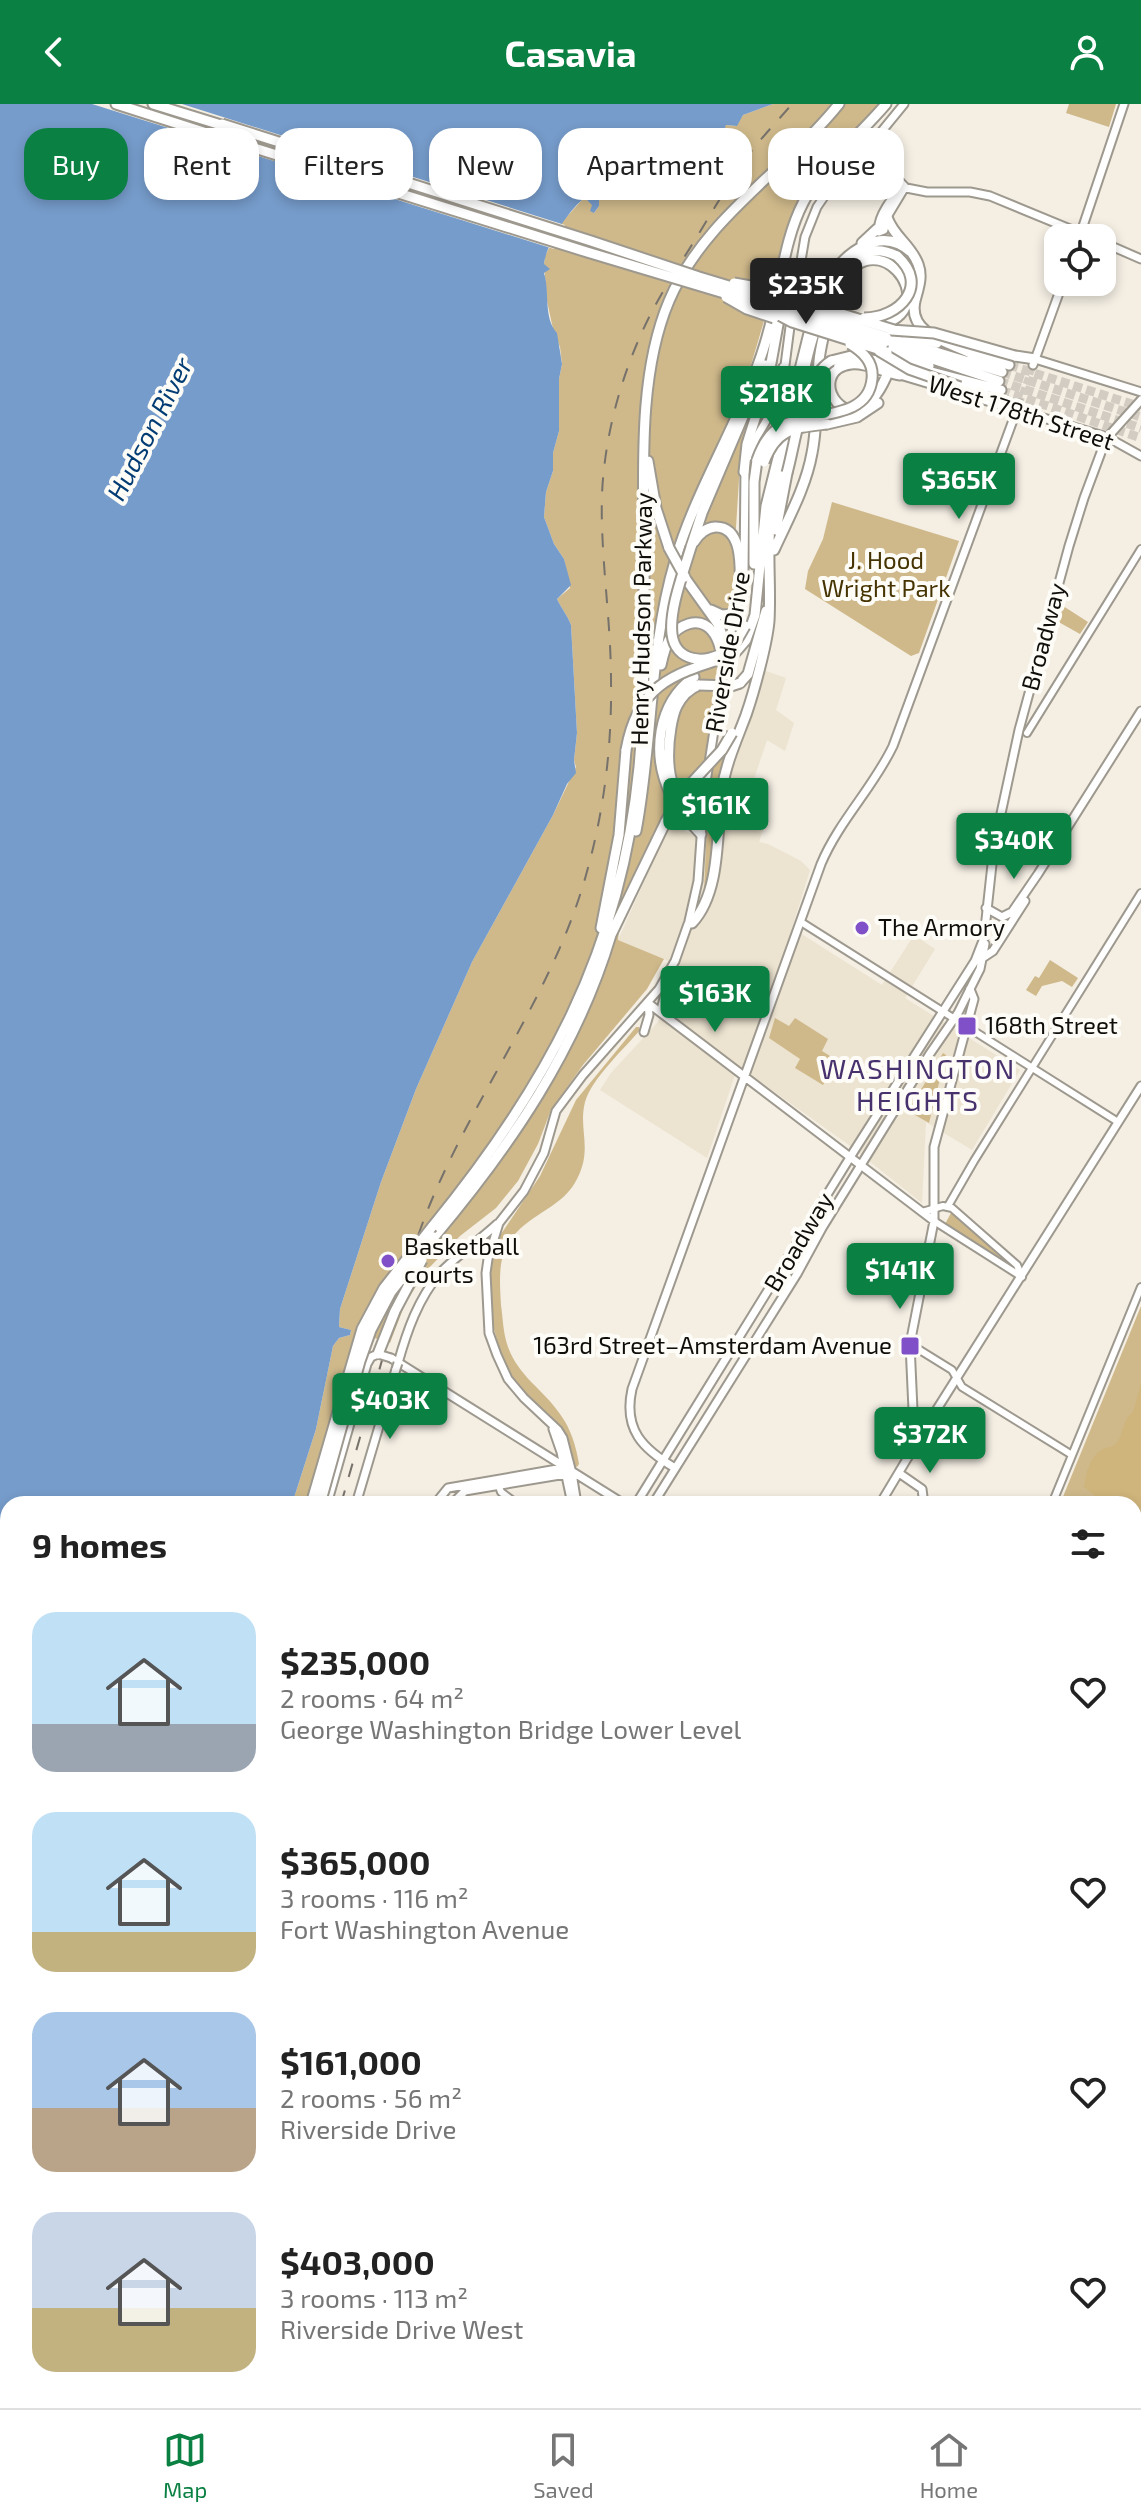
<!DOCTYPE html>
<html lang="en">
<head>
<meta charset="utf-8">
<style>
  body { margin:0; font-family:"Exo 2",sans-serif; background:#f6f6f6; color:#222; height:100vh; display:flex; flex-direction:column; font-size:30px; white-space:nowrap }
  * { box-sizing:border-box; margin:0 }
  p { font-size:26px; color:#767676 }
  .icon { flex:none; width:44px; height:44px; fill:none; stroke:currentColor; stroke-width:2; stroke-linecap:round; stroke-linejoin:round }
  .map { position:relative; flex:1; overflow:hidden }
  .side { position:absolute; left:0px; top:1392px; width:1142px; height:912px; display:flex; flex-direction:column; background:#fff; border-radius:24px 24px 0 0; box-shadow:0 4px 12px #0003 }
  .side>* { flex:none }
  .guide { position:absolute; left:24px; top:24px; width:1094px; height:72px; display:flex; gap:16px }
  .buttons { position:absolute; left:1044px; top:120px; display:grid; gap:16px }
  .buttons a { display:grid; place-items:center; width:72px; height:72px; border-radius:16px; background:#fff; box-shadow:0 4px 12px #0003; font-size:40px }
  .price { position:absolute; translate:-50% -68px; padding:0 18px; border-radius:8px; background:#0b8043; color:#fff; font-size:26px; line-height:52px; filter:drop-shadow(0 2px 4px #0008) }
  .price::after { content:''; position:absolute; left:50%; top:48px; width:24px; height:18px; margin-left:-12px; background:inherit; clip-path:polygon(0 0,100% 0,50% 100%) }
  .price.current { background:#222; color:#fff }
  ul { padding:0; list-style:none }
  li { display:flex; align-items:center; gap:24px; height:200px; padding:0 32px }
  li span { display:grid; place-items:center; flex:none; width:224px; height:160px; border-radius:24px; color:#555 }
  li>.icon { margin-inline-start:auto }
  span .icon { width:96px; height:96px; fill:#fffc; stroke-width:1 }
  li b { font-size:34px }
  h2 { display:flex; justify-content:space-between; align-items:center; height:96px; padding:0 32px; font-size:34px }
  .chip { padding:0 28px; border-radius:24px; background:#fff; box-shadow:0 4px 12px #0003; font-size:28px; line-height:72px }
  .chip.current { background:#0b8043; color:#fff }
  header { display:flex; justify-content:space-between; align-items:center; height:104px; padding:0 32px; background:#0b8043; color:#fff; font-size:36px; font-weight:700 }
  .tab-bar { display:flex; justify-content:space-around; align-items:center; height:112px; border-top:2px solid #e0e0e0; background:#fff; font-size:22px; color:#767676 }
  .tab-bar a { display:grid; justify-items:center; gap:4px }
  .tab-bar .current { color:#0b8043 }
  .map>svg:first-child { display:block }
</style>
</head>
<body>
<header><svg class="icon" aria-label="back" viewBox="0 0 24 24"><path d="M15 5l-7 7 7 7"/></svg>Casavia<svg class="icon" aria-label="person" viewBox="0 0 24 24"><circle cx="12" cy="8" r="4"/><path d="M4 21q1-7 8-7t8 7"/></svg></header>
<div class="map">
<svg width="1141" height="2304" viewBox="0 0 1141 2304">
  <rect width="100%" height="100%" fill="#f4eee3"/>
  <path fill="#ece3d0" d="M 763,566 L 786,574 L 776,606 L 794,619 L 785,647 L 767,636 L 748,693 L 769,707 L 759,738 L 768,740 L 801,757 L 810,766 L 792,824 L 882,881 L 914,831 L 935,845 L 905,894 L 1020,966 L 972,1046 L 926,1018 L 922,1099 L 849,1041 L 738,962 L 707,1054 L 600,986 L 611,969 L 658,918 L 683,863 L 618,836 L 675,709 L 686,728 L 721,739 L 730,676 Z"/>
  <path fill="#cfb98b" d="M 773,0 L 881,0 L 816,73 L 797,100 L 788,124 L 775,180 L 748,271 L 764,278 L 741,344 L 734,455 L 737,487 L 722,539 L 707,645 L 727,648 L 713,755 L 704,788 L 707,718 L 693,714 L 675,693 L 622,799 L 618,836 L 664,855 L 647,885 L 583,961 L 551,1006 L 538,1040 L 518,1077 L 496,1104 L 460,1132 L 425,1168 L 405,1200 L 390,1239 L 356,1228 L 307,1400 L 292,1400 L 316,1325 L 333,1242 L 339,1234 L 350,1231 L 351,1226 L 339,1223 L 340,1205 L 381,1078 L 416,985 L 472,858 L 553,711 L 576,663 L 574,656 L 577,629 L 571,521 C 568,512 561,504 557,495 L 570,484 L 564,455 L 554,440 L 544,413 L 546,388 L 553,367 L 553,349 L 559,327 L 559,275 L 562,260 L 560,243 L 553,225 L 547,197 L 544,160 L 545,152 L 562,118 L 582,96 L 587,96 L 593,101 L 594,109 L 599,102 L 599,93 L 605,82 L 613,83 L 617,80 L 629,86 L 645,68 L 645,64 L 649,65 L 658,60 L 658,53 C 667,52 691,36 696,27 L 706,24 L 707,31 L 712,29 L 717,34 L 726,21 L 736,22 L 743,11 Z
    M 1069,0 L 1116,0 L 1109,23 L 1066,9 Z
    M 832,398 L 959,437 L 943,482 L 940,481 L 937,488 L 940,490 L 919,549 L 911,552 L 805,485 L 808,467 L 823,435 Z
    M 1060,500 L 1088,518 L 1080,530 L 1055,516 Z
    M 1050,856 L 1078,874 L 1072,883 L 1062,877 L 1042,882 L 1036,892 L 1026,886 L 1035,872 L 1039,874 Z
    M 775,914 L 789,922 L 795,914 L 828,935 L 822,947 L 838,957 L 823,981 L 795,964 L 800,955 L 769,934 Z
    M 636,923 L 639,923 L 640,926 C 624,945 592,974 585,998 C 578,1026 593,1044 577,1075 C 566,1097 545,1105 527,1119 C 497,1142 499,1166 501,1201 C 503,1215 503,1229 508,1243 C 519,1273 543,1285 560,1310 C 571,1325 576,1342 579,1360 L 577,1363 L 574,1362 L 565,1335 L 558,1323 L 519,1283 L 503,1258 L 492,1218 L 489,1168 L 497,1136 L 540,1072 L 576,996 Z
    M 943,949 L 946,951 L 929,1019 L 908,1007 Z
    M 951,1109 L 1003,1152 L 1004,1157 L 945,1120 Z
    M 1141,1202 L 1141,1408 L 1134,1416 L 1134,1400 L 1060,1400 Z
    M 1134,1851 L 1141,1855 L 1141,1922 L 1134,1917 Z
    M 8,1898 L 8,2131 L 0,2138 L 0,1911 Z
    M 1134,2197 L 1141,2201 L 1141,2261 L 1134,2257 Z"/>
  <path fill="#cfb47b" d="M 1141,1279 L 1141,1403 L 1134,1411 L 1134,1400 L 1091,1400 L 1094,1391 L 1084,1383 C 1086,1370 1089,1354 1101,1346 C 1108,1342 1113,1345 1118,1337 C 1124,1327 1123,1315 1133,1308 Z"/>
  <path fill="#769ccb" d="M 0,0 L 773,0 L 743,11 L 737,22 L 726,21 L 723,29 L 717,34 L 712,29 L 706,31 L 707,24 C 691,30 675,50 658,53 L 658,59 L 649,65 L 645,64 L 645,68 L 629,86 L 617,80 L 613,83 L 605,82 L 599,93 L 599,102 L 594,109 L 590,107 L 592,101 L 587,96 L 582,96 C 567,109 546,141 544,160 L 550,165 L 544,169 C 550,187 543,214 557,229 L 562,260 L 559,275 L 559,327 L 553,349 L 553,367 L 546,388 L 544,413 L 554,440 L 564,455 L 571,481 L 557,495 C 561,504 568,512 571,521 L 577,629 L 574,656 L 576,669 L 567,680 L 553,711 L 472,858 L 416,985 L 381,1078 L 340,1205 L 339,1223 L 351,1226 L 350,1231 L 339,1234 L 333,1242 L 316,1325 L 292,1400 L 8,1400 L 8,1898 L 0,1911 Z"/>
  <path fill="#f4eee3" d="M 92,0 L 182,0 L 565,121 L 554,145 Z"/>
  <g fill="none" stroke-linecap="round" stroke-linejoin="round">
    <path stroke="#d2ccc2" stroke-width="7" stroke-dasharray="7 3.5" stroke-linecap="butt" d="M 1019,300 L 1033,261"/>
    <path stroke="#d2ccc2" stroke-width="9" stroke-dasharray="9 4.5" stroke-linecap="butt" d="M 1009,261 L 1141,303
      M 1002,268 L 1141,313
      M 999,277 L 1141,324
      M 1001,286 L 1141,334"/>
    <g stroke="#9e998f" stroke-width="10">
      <path id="tertiary" d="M 1027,629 L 1141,445
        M 801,818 L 1118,1018
        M 948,1102 L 974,1057 L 1141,789
        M 922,1108 L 943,1102 L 952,1104 L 1017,1161 L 1022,1173
        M 934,1117 L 1022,1173
        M 910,1240 L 952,1266 L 962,1283 L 1072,1351
        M 498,1380 L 501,1388 L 517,1400
        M 1052,1400 L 1141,1183
        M 1134,1753 L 1141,1758
        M 1134,2113 L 1141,2102
        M 427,2304 L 432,2296
        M 623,2304 L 627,2296
        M 700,2304 L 705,2296"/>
    </g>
    <g stroke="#9e998f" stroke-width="11">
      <path id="secondary" d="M 868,44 L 905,83
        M 860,52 L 883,76 L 891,81 L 927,88 L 970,88 L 990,92 L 1092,134
        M 905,83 L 887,113 L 884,126 L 879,128 C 876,115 893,89 905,83 Z
        M 1079,134 L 1124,0
        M 1102,138 L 1141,155
        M 794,198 L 805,133 L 817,103 L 832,81 L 868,44 L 904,0
        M 1033,261 L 1063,178
        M 782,287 L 776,288 L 774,284 L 783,263
        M 1107,333 L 1141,352
        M 748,353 L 756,334 L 781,292 L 791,215
        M 727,546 L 744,471 L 745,365
        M 986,804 L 1002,813 L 1012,808 L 1038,770 L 1141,607
        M 689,817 L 698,777 L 704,691 L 724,562
        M 984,853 L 993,847 L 1025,797
        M 669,875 L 662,902 L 670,910
        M 648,899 L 934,1117
        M 644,928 L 649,911 L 648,899
        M 391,1254 L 624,1400
        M 398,1259 C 407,1227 418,1195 440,1169 C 457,1151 479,1137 497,1120
        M 553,1325 L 561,1348 L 572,1400
        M 920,1333 L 914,1328 L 910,1240 L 934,1117 L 934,1043 L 974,895 L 970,885
        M 675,1364 C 643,1345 623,1326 632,1285 L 821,760 C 839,717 873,684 893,642 L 1019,300
        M 899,1369 L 922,1385 L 923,1393 L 920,1400
        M 327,1400 L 367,1260 L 371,1253 L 378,1250
        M 356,1400 L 396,1265
        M 435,1400 L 448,1384 L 563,1364
        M 452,1400 L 465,1387 L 572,1369
        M 577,1400 L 572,1369 L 563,1334 L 558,1326 L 524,1294 L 508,1275 L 497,1251 L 489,1229 L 486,1169 L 488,1155 L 499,1119 L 524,1087 L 544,1049 L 556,1007 L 583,971 L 659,885 L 675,857 L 688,820
        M 880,1400 L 932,1313 L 1141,982
        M 1134,1439 L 1141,1432
        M 1134,1736 L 1141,1724
        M 1134,1750 L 1141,1738
        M 1134,1765 L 1141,1765
        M 1134,2000 L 1141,1997
        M 1134,2006 L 1141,2003
        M 0,2145 L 8,2139
        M 0,2152 L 8,2146
        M 629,2296 L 642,2304
        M 314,2304 L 319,2296
        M 554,2304 L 558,2296
        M 781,2304 L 786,2296"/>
    </g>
    <g stroke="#9e998f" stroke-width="11">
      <path id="primary" d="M 1035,255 L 1141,288
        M 900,271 L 1107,333
        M 636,1400 L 854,1047 L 975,857 L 984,834 L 994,742 L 1019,626 L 1069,442 L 1084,394 L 1106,335 L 1141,296
        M 653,1400 L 797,1170 L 822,1124 L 929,951 L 958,909 L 980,865 L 985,840
        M 1134,1927 L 1141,1931
        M 1134,2096 L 1141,2084
        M 1134,2128 L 1141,2117
        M 71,2304 L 76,2296
        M 87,2304 L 92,2296
        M 1008,2304 L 1013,2296
        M 1021,2304 L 1026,2296"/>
    </g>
    <g stroke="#9e998f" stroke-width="13">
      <path id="motorway" d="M 116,0 L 216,32
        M 153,0 L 221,21
        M 887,113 C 893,132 911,141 918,160 C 923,173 918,185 915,197 C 907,231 952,239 975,251
        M 862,139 L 877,125
        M 827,177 C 846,148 881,120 912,149
        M 776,194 C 783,163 788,128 803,99 C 822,61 858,33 886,0
        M 906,230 L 937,239
        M 886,233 L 1002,268
        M 884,239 L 999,277
        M 887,248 L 929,262
        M 971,250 L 1009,261
        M 1015,252 L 1035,255
        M 831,257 L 851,252 L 902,262
        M 920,265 L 1001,286
        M 886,273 C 851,351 801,266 851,260 C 867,258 884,269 900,271
        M 960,283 L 1007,298 L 1017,305
        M 827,320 L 857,313 L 878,299
        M 648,357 L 656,404 L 669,444
        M 744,368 L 747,340 L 769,270 L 781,204
        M 776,426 L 787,369
        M 694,438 C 699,430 705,424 715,423 C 745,422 740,470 740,489
        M 691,443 L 702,409 L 765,261
        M 774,446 C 788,415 806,383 812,349 C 818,319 816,288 819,257 C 821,237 827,217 833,197 C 867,97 956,208 874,222
        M 754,460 L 754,378 L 757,356
        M 685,474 L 718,520 L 727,545
        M 711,506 L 722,511 L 735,510
        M 733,551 L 746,536 L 755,511 L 766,402 L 812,217
        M 661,561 C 663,552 665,543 669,536 C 677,521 699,511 712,527 C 720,536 722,552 724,564
        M 694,573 C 657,600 651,651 671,691 C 678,706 690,718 701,730
        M 740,579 L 748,570 L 766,507
        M 699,581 C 689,585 682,592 677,602 C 668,620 660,690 688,696 C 694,697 700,692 705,689
        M 636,727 C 653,638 649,545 675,457 C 700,372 755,296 773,209
        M 692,819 C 722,787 716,726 722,685 C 726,659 737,635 746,611 C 754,588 767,540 769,517 C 771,484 767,452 770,420 C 774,382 786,345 795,308 C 805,267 827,117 897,152
        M 601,824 L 619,731 L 626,646
        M 609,835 L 666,717
        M 432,1123 C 547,982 621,848 639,663 C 645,599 644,534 644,470 C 645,384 635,277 669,197 C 704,114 784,68 839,0
        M 434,1133 C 510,1043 577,945 611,831
        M 1134,1423 L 1141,1416
        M 1138,1730 L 1141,1731
        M 0,2027 L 8,2017
        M 0,2041 L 8,2031"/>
    </g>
    <use href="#tertiary" stroke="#fff" stroke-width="6"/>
    <use href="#secondary" stroke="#fff" stroke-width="7"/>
    <use href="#primary" stroke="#fff" stroke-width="7"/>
    <use href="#motorway" stroke="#fff" stroke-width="9"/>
    <path stroke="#76726b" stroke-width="2" stroke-dasharray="14 14" stroke-linecap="butt" d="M 341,1400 L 414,1144 C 457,1009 554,898 589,760 C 605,700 612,638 611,576 C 611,514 600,451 602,390 C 605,325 625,257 656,200 C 669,176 684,154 698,131 C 713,106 728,81 744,57 C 758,37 776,19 792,0
      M 0,2111 L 8,2101"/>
    <g stroke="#9e998f" stroke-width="11" stroke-linecap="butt">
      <path id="secondary-bridge" d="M 378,1250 L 391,1254
        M 396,1265 L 398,1259"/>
    </g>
    <g stroke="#9e998f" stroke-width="13" stroke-linecap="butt">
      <path id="motorway-bridge" d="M 222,20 L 591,137 L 699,173 L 762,192 L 803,198 L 894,226
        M 216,32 L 587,148 L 754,198 L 792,218 L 887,248
        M 734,179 L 751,182 L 785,192
        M 726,193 L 747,205 L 774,214
        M 777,199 L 886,233
        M 780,207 L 884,239
        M 864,214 C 900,214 930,181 897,152
        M 891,226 L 934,229 L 1015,252
        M 879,247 L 909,265 L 960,283
        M 757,356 C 762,342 769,328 783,321 C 810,307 868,317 872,275 C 874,258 863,248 850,240
        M 764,358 C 777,324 794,324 827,320
        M 787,369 C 796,337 802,275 831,257
        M 691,443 C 684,467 669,505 672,530 C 675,558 706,561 726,547 C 735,541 740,531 745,522
        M 669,444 L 685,473
        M 699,581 L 731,582 L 740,579
        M 626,646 C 638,578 675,570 733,551
        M 666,717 L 684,687 L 722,646 L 732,629
        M 378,1250 L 395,1207 L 422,1156
        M 311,1400 L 362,1225 L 384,1184 L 432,1123
        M 320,1400 L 360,1257 L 371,1226 L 391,1188 L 434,1133"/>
    </g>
    <use href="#secondary-bridge" stroke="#fff" stroke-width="7"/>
    <use href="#motorway-bridge" stroke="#fff" stroke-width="9"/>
  </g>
  <g fill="#8050c8" stroke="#fefcf7" stroke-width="3">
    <circle cx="862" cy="824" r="8"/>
    <rect x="957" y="912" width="20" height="20" rx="4"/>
    <circle cx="388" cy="1157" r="8"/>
    <rect x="900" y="1232" width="20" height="20" rx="4"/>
  </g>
  <g text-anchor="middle" stroke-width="8" stroke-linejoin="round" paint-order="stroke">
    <g font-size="24" fill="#100e0a" stroke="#fefcf7">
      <text transform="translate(1021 309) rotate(18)" y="8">West 178th Street</text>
      <text transform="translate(642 515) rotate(-89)" y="8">Henry Hudson Parkway</text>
      <text transform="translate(1044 533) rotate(-75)" y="8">Broadway</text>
      <text transform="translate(728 548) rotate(-80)" y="8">Riverside Drive</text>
      <text transform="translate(799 1138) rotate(-59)" y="8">Broadway</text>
    </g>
    <g font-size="24" fill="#453302" stroke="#fefcf7">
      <text x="886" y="465">J. Hood<tspan x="886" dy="28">Wright Park</tspan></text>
    </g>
    <g font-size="24" fill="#100e0a" stroke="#fefcf7" text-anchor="start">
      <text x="878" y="832">The Armory</text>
      <text x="985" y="930">168th Street</text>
      <text x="404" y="1151">Basketball<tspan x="404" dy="28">courts</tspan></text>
      <text x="892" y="1250" text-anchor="end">163rd Street–Amsterdam Avenue</text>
    </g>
    <g font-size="26" font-style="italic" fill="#023c74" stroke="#fefcf7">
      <text transform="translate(150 325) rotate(-63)" y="9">Hudson River</text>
    </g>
    <g font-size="28" letter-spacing="2" fill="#48326e" stroke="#fefcf7">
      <text x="918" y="975">WASHINGTON<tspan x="918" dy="32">HEIGHTS</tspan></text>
    </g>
  </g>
</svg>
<div class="buttons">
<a><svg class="icon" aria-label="locate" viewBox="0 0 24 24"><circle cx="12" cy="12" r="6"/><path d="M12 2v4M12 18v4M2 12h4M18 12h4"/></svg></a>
</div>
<b class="price current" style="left:806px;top:222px">$235K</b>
<b class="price" style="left:776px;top:330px">$218K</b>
<b class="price" style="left:959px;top:417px">$365K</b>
<b class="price" style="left:716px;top:742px">$161K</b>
<b class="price" style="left:1014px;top:777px">$340K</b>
<b class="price" style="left:715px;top:930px">$163K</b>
<b class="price" style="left:900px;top:1207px">$141K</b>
<b class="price" style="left:390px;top:1337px">$403K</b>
<b class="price" style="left:930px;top:1371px">$372K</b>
<div class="guide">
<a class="chip current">Buy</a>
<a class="chip">Rent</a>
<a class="chip">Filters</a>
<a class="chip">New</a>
<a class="chip">Apartment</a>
<a class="chip">House</a>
</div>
<section class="side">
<h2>9 homes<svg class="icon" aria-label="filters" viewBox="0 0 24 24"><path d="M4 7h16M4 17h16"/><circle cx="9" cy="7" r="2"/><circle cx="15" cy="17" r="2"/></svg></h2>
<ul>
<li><span style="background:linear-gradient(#bfe0f5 70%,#9aa5b1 0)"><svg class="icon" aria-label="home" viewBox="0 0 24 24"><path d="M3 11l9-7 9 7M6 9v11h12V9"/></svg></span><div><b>$235,000</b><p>2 rooms · 64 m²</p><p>George Washington Bridge Lower Level</p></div><svg class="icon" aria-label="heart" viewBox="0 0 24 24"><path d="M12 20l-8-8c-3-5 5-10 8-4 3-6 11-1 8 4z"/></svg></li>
<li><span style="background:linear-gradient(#bfe0f5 75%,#c2b280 0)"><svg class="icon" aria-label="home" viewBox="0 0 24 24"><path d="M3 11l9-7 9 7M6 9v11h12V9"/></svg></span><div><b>$365,000</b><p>3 rooms · 116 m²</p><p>Fort Washington Avenue</p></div><svg class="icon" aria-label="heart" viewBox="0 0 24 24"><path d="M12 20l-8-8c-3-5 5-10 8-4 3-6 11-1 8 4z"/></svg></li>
<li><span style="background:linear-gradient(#a9c7e8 60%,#b9a48a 0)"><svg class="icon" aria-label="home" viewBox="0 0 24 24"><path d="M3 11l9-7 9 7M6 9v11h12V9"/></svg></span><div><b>$161,000</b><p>2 rooms · 56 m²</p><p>Riverside Drive</p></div><svg class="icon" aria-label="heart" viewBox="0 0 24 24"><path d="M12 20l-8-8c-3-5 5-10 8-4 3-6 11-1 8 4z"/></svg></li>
<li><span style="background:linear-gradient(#c9d6e8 60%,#c2b280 0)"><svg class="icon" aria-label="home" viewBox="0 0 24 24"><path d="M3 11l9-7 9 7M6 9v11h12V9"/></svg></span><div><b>$403,000</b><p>3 rooms · 113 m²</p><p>Riverside Drive West</p></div><svg class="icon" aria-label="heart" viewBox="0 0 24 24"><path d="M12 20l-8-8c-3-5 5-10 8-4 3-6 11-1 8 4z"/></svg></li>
</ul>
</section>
</div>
<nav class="tab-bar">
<a class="current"><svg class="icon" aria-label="map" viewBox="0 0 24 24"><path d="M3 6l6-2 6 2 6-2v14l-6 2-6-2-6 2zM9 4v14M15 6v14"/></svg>Map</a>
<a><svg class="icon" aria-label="saved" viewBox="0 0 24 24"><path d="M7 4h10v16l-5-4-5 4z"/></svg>Saved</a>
<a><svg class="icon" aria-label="home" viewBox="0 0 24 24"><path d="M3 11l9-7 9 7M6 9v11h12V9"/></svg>Home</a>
</nav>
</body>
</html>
